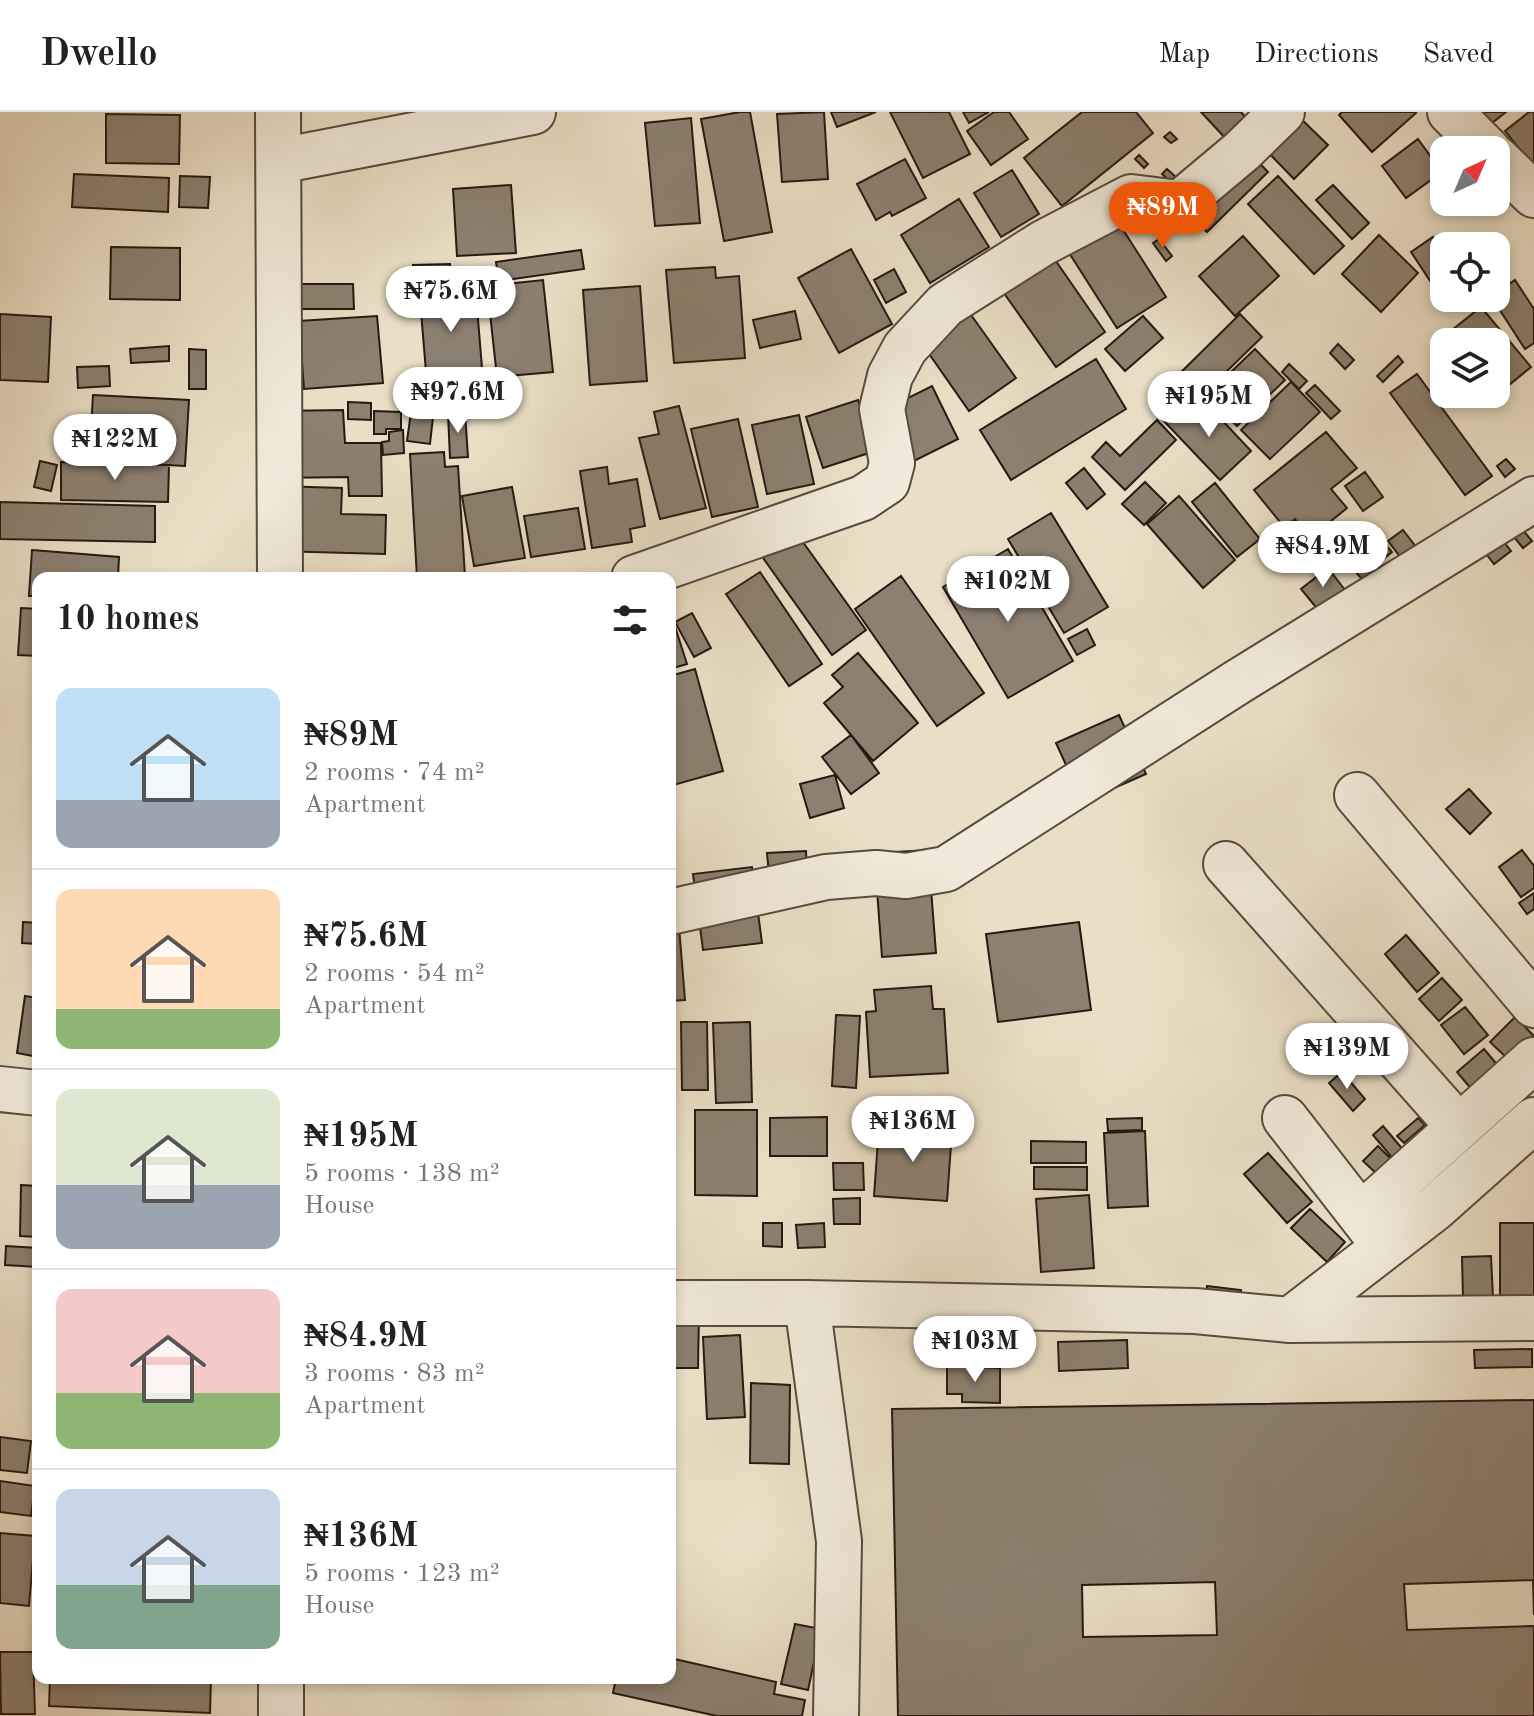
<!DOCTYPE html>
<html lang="en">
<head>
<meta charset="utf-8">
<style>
  body { margin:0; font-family:"Old Standard TT",serif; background:#f6f6f6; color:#222; height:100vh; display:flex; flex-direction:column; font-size:30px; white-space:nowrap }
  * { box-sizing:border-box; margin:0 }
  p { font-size:26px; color:#767676 }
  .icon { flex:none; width:44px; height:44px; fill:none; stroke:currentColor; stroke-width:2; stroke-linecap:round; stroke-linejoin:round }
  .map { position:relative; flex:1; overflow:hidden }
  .details { position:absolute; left:32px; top:460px; width:644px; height:1112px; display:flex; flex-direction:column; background:#fff; border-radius:16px; box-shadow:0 4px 12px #0003 }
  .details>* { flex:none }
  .needle { width:52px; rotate:44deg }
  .controls { position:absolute; left:1430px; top:24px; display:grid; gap:16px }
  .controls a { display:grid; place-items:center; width:80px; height:80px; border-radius:16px; background:#fff; box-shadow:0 4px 12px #0003; font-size:40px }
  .price { position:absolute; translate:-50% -68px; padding:0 18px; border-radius:28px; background:#fff; color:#222; font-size:26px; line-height:52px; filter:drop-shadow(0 2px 4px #0008) }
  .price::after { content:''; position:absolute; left:50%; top:48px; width:24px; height:18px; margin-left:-12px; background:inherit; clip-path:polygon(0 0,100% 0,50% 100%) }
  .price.on { background:#ea580c; color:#fff }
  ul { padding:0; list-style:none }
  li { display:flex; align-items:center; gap:24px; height:200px; padding:0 24px }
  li+li { border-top:2px solid #e0e0e0 }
  li span { display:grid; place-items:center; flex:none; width:224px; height:160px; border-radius:16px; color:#555 }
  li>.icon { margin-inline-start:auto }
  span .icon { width:96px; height:96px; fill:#fffc; stroke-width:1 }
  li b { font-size:34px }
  h2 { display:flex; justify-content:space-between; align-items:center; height:96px; padding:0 24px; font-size:34px }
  header { display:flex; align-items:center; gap:48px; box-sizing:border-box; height:112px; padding:0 40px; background:#fff; border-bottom:2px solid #e0e0e0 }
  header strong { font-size:38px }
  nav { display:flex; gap:44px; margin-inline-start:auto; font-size:28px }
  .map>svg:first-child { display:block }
</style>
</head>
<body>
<header>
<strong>Dwello</strong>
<nav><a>Map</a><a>Directions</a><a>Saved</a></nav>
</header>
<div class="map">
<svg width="1534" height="1604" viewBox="0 0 1534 1604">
  <rect width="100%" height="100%" fill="#eadfc6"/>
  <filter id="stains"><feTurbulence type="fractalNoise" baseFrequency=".0025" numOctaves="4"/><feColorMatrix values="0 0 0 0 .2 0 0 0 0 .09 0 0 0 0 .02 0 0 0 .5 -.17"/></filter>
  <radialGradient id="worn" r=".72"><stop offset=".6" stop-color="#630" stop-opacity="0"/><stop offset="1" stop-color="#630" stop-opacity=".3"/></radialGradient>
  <path fill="#8c8070" stroke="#271912" stroke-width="2" fill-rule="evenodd" d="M 740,0 L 750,0 L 772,120 L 724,129 L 701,7 Z
    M 824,0 L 828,67 L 782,70 L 777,2 Z
    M 831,0 L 876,0 L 837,15 Z
    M 890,0 L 949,0 L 970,42 L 923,66 Z
    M 963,0 L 989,0 L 969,11 Z
    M 994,0 L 1009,0 L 1028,27 L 991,53 L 967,19 Z
    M 1082,0 L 1136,0 L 1153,21 L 1062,94 L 1024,46 Z
    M 1201,0 L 1241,0 L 1248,8 L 1227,28 Z
    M 1342,0 L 1415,0 L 1416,1 L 1372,40 L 1339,3 Z
    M 1483,0 L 1506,0 L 1492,11 Z
    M 1529,0 L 1534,0 L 1534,55 L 1505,19 Z
    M 106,2 L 180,3 L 179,52 L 106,51 Z
    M 1296,2 L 1328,33 L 1294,67 L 1263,35 Z
    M 691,6 L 700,111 L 655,114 L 645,11 Z
    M 1170,20 L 1177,27 L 1171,31 L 1164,25 Z
    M 1418,27 L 1442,60 L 1406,86 L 1382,54 Z
    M 1249,40 L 1268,60 L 1207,120 L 1187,99 Z
    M 1139,43 L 1148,52 L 1144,56 L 1135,47 Z
    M 905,47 L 926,86 L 892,104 L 890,100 L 876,108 L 857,72 Z
    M 1167,57 L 1178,67 L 1173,72 L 1162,62 Z
    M 1012,58 L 1039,102 L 1001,125 L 974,81 Z
    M 74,62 L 169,66 L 168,100 L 72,95 Z
    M 180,64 L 210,65 L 208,96 L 179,95 Z
    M 1278,64 L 1344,134 L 1314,162 L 1248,92 Z
    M 511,73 L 516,141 L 457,144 L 453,77 Z
    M 1333,73 L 1369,111 L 1352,127 L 1316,88 Z
    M 959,87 L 989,135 L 930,171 L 901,123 Z
    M 1113,102 L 1166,185 L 1117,216 L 1064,133 Z
    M 1379,123 L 1418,161 L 1381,200 L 1342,162 Z
    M 1243,124 L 1279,164 L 1235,204 L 1199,164 Z
    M 1433,125 L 1444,141 L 1444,186 L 1469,186 L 1450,199 L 1411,140 Z
    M 1159,127 L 1172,144 L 1166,149 L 1153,131 Z
    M 111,135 L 180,136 L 180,188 L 110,187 Z
    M 851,137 L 892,212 L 839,241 L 798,166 Z
    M 581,138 L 584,157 L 499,169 L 496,150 Z
    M 1051,142 L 1105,220 L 1056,255 L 1001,177 Z
    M 450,152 L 451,180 L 413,180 L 413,153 Z
    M 715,155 L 716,166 L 739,164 L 745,246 L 674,251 L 666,158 Z
    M 894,157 L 906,180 L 886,191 L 874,168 Z
    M 543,168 L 553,260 L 497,265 L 487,174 Z
    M 1515,168 L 1534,197 L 1534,231 L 1525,237 L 1492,186 L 1496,186 L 1496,181 Z
    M 301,172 L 353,172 L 354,197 L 301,197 Z
    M 640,174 L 647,269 L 590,273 L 583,178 Z
    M 476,183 L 482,256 L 426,260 L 420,187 Z
    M 964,193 L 1016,266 L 969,299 L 918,226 Z
    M 1481,195 L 1531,255 L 1503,278 L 1496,270 L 1496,230 L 1462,230 L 1452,218 Z
    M 795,199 L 801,227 L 760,236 L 753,208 Z
    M 0,202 L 51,205 L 48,270 L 0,268 Z
    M 1240,202 L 1262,225 L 1187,298 L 1165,276 Z
    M 377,204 L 383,271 L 304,277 L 299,209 Z
    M 1143,204 L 1163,226 L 1125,259 L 1105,237 Z
    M 1338,232 L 1354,248 L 1345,257 L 1330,241 Z
    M 169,234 L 169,249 L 131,251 L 130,237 Z
    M 189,237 L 206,238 L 206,277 L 189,277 Z
    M 1255,237 L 1285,268 L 1237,314 L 1207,283 Z
    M 1398,244 L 1403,250 L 1383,270 L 1377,264 Z
    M 1096,247 L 1126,297 L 1011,368 L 980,318 Z
    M 1289,252 L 1307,269 L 1299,277 L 1282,260 Z
    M 109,254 L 110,274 L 78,276 L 77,255 Z
    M 1417,262 L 1492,364 L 1465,383 L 1390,281 Z
    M 1291,270 L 1320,300 L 1270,347 L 1241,318 Z
    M 1315,273 L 1340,299 L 1331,307 L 1306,281 Z
    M 932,274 L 958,327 L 914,349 L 888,296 Z
    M 93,283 L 189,288 L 185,354 L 94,349 L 95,321 L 117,322 L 117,318 L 91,317 Z
    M 858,288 L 875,339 L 823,356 L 806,305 Z
    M 348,290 L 371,291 L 371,308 L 348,307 Z
    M 1206,291 L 1251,339 L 1220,368 L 1162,307 L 1175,295 L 1187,309 Z
    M 412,293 L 434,296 L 430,332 L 407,329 Z
    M 679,294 L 706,396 L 660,407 L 639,326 L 659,322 L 654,300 Z
    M 343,298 L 345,331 L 381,331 L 382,384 L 349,384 L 348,365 L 279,366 L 277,299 Z
    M 374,299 L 401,300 L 401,317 L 386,317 L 386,322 L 374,322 Z
    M 448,301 L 465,301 L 468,345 L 450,346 Z
    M 799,303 L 814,372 L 767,382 L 752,313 Z
    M 738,307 L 758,395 L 712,405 L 691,317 Z
    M 1157,308 L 1176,328 L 1125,378 L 1092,345 L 1106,330 L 1120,344 Z
    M 403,318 L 404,341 L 383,343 L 382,330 L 389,329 L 389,320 Z
    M 1326,320 L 1357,356 L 1331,377 L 1347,396 L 1310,426 L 1295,407 L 1284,415 L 1254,378 Z
    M 444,340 L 445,355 L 458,354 L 465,464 L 417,466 L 410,342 Z
    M 1506,347 L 1515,357 L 1505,365 L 1497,354 Z
    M 40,349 L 57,353 L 51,379 L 34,375 Z
    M 61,350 L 169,353 L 168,390 L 61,388 Z
    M 607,355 L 609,372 L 637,367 L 645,414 L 630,417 L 632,430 L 592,436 L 580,359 Z
    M 1084,356 L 1105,382 L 1087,397 L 1066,371 Z
    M 1365,360 L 1383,385 L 1363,399 L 1345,374 Z
    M 1145,370 L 1166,391 L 1144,413 L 1122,392 Z
    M 1215,371 L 1260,427 L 1237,445 L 1192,390 Z
    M 276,374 L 342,376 L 341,402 L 386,403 L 385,442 L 275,439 Z
    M 512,375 L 525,446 L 474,454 L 462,384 Z
    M 1179,384 L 1235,448 L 1203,476 L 1147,412 Z
    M 0,390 L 155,394 L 155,430 L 0,427 Z
    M 578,396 L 585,437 L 531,445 L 524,404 Z
    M 1051,401 L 1108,495 L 1064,521 L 1008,427 Z
    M 1518,412 L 1532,429 L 1523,436 L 1510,420 Z
    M 1403,418 L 1420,440 L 1405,451 L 1388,429 Z
    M 795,419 L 866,518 L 832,543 L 761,443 Z
    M 1379,425 L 1392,440 L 1377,452 L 1389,466 L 1372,479 L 1348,451 Z
    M 1504,430 L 1511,439 L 1494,452 L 1487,443 Z
    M 1008,437 L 1073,549 L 1008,586 L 943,475 Z
    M 32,438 L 119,445 L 118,466 L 38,466 L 38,484 L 29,484 Z
    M 1328,456 L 1345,478 L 1319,499 L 1301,477 Z
    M 760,460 L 822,552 L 789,574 L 726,482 Z
    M 901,464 L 984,581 L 937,614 L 855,497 Z
    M 21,496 L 38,497 L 38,544 L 18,543 Z
    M 670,499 L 687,552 L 670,557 Z
    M 692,501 L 711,536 L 694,545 L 675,510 Z
    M 1087,517 L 1095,533 L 1077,543 L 1068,527 Z
    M 858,541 L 918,611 L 873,649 L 824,591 L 843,575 L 832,563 Z
    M 695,557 L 723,659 L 670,674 L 670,564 Z
    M 1119,603 L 1146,662 L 1101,682 L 1072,666 L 1056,631 Z
    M 851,623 L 879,661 L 851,682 L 822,645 Z
    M 835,663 L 844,696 L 810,706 L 800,672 Z
    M 1469,677 L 1491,701 L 1470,722 L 1446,697 Z
    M 928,738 L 936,841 L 882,845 L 876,765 L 862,742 Z
    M 1522,738 L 1534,754 L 1534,776 L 1521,785 L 1499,755 Z
    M 806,739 L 807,760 L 769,762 L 767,741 Z
    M 752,755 L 762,831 L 703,838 L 693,762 Z
    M 676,778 L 685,888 L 670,889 L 670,779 Z
    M 1534,781 L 1534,797 L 1527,802 L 1519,791 Z
    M 23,810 L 38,811 L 38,832 L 22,831 Z
    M 1079,810 L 1091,898 L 998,910 L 986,822 Z
    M 1406,823 L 1439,861 L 1417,880 L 1385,842 Z
    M 1442,866 L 1462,888 L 1439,909 L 1419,887 Z
    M 931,874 L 933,897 L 944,897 L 948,961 L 870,965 L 866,900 L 876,899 L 874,878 Z
    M 25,884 L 38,886 L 38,945 L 17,941 Z
    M 1465,895 L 1488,923 L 1464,942 L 1441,913 Z
    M 836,903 L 860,904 L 856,976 L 832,974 Z
    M 1515,905 L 1533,923 L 1509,948 L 1490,930 Z
    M 681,910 L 707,910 L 708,978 L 682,978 Z
    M 750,910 L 752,990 L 716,991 L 713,911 Z
    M 1484,937 L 1500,956 L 1473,979 L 1457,960 Z
    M 1342,960 L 1365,987 L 1353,999 L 1329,971 Z
    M 695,998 L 757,998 L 757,1084 L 695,1083 Z
    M 827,1005 L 827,1044 L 770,1044 L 770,1006 Z
    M 1142,1006 L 1142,1018 L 1108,1019 L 1107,1007 Z
    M 1418,1006 L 1425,1013 L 1404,1031 L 1397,1024 Z
    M 879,1014 L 952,1019 L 947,1089 L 874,1084 Z
    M 1383,1014 L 1405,1040 L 1395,1049 L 1373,1023 Z
    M 1145,1019 L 1148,1094 L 1108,1096 L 1104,1021 Z
    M 1031,1029 L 1086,1030 L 1086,1051 L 1031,1051 Z
    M 1378,1034 L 1393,1049 L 1379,1064 L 1363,1049 Z
    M 1268,1041 L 1312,1090 L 1287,1111 L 1244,1062 Z
    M 833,1051 L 863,1051 L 864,1078 L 834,1078 Z
    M 1034,1055 L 1087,1055 L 1087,1078 L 1034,1077 Z
    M 21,1073 L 38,1074 L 38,1125 L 20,1124 Z
    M 1089,1083 L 1094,1156 L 1041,1160 L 1036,1087 Z
    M 860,1086 L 860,1112 L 834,1112 L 833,1087 Z
    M 1310,1097 L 1345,1130 L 1327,1150 L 1291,1116 Z
    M 763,1111 L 782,1111 L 782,1135 L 763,1134 Z
    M 824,1111 L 825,1135 L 798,1136 L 796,1113 Z
    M 1500,1111 L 1534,1111 L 1534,1188 L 1500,1187 Z
    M 6,1134 L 38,1136 L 38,1155 L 5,1153 Z
    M 1491,1144 L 1493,1185 L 1463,1186 L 1462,1145 Z
    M 1207,1174 L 1241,1178 L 1239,1192 L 1206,1188 Z
    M 670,1201 L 699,1202 L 698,1256 L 670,1256 Z
    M 740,1223 L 745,1305 L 707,1307 L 703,1225 Z
    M 1127,1228 L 1128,1256 L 1059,1259 L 1058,1230 Z
    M 1532,1237 L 1532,1255 L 1475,1256 L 1474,1238 Z
    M 947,1254 L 1000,1256 L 1000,1291 L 962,1290 L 962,1282 L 947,1282 Z
    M 751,1271 L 790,1273 L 789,1352 L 750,1351 Z
    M 1534,1288 L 1534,1503 L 1533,1468 L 1404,1472 L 1407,1518 L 1534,1514 L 1534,1604 L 898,1604 L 892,1297 ZM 1215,1470 L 1217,1523 L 1083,1525 L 1082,1473 Z
    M 0,1325 L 31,1329 L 27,1361 L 0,1358 Z
    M 0,1369 L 35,1374 L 31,1404 L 0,1400 Z
    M 0,1421 L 35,1424 L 29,1494 L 0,1491 Z
    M 795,1512 L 821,1517 L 808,1578 L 781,1572 Z
    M 0,1540 L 33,1540 L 35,1602 L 1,1602 Z
    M 670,1546 L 776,1570 L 774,1582 L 805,1588 L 802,1604 L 717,1604 L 613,1581 L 616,1566 L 670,1566 Z
    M 50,1566 L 211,1566 L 210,1601 L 49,1594 Z"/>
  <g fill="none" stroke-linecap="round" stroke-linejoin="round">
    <g stroke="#584a3f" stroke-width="48">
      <path id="minor" d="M 278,0 L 280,466
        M 1450,0 L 1488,38
        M 1496,46 L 1534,83
        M 279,49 L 533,0
        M 634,466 L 863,386 L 887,370 L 892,351 L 882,297 L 890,264 L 905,236 L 945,193 L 1043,131 L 1131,85 L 1180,91 L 1242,39 L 1282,0
        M 1357,683 L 1534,893
        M 1226,752 L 1459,1015
        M 670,800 L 826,765 L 876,761 L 906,764 L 946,757 L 1236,571 L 1534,387
        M 0,977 L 38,981
        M 1285,1006 L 1379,1127
        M 1361,1103 L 1534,948
        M 670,1191 L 807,1191 L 1195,1199 L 1290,1208 L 1534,1206
        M 807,1191 L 839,1429 L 836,1604
        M 1290,1208 L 1434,1097 L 1534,1008
        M 281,1604 L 281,1566"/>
    </g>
    <use href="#minor" stroke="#f1eada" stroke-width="44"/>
  </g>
  <rect width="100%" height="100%" filter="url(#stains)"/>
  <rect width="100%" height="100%" fill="url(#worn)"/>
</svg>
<div class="controls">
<a><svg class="needle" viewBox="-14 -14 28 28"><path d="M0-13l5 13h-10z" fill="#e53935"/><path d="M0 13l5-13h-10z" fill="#767676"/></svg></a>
<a><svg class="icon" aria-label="locate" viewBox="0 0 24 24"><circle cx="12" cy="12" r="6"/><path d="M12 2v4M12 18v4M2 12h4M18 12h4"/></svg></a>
<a><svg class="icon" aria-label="layers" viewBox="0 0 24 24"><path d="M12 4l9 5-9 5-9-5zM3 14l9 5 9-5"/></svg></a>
</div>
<b class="price on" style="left:1163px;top:138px">₦89M</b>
<b class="price" style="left:451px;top:222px">₦75.6M</b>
<b class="price" style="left:458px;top:323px">₦97.6M</b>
<b class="price" style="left:1209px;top:327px">₦195M</b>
<b class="price" style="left:115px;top:370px">₦122M</b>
<b class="price" style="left:1323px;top:477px">₦84.9M</b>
<b class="price" style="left:1008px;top:512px">₦102M</b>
<b class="price" style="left:1347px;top:979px">₦139M</b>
<b class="price" style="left:913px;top:1052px">₦136M</b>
<b class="price" style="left:975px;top:1272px">₦103M</b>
<section class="details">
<h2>10 homes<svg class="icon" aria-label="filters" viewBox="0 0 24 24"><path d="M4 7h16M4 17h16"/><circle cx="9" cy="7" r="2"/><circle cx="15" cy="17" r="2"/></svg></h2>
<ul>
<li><span style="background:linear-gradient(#bfe0f5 70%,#9aa5b1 0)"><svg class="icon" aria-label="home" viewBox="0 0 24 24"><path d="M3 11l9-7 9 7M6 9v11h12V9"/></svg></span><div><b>₦89M</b><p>2 rooms · 74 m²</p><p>Apartment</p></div></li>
<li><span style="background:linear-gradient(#ffd9b3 75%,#8fb573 0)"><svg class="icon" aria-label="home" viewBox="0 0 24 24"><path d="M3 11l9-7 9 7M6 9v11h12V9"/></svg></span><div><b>₦75.6M</b><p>2 rooms · 54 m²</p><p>Apartment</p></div></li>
<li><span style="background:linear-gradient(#dfe7d0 60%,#9aa5b1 0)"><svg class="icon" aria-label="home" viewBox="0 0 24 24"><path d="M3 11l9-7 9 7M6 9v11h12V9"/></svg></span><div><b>₦195M</b><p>5 rooms · 138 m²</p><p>House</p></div></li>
<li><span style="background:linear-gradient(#f6c9c9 65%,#8fb573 0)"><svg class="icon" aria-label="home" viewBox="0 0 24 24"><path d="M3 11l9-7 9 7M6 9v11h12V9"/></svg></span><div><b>₦84.9M</b><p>3 rooms · 83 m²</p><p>Apartment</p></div></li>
<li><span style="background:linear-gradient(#c9d6e8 60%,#7fa58c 0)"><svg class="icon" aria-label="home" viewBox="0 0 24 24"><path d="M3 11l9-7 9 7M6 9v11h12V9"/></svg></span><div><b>₦136M</b><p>5 rooms · 123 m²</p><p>House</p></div></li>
</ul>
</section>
</div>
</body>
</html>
